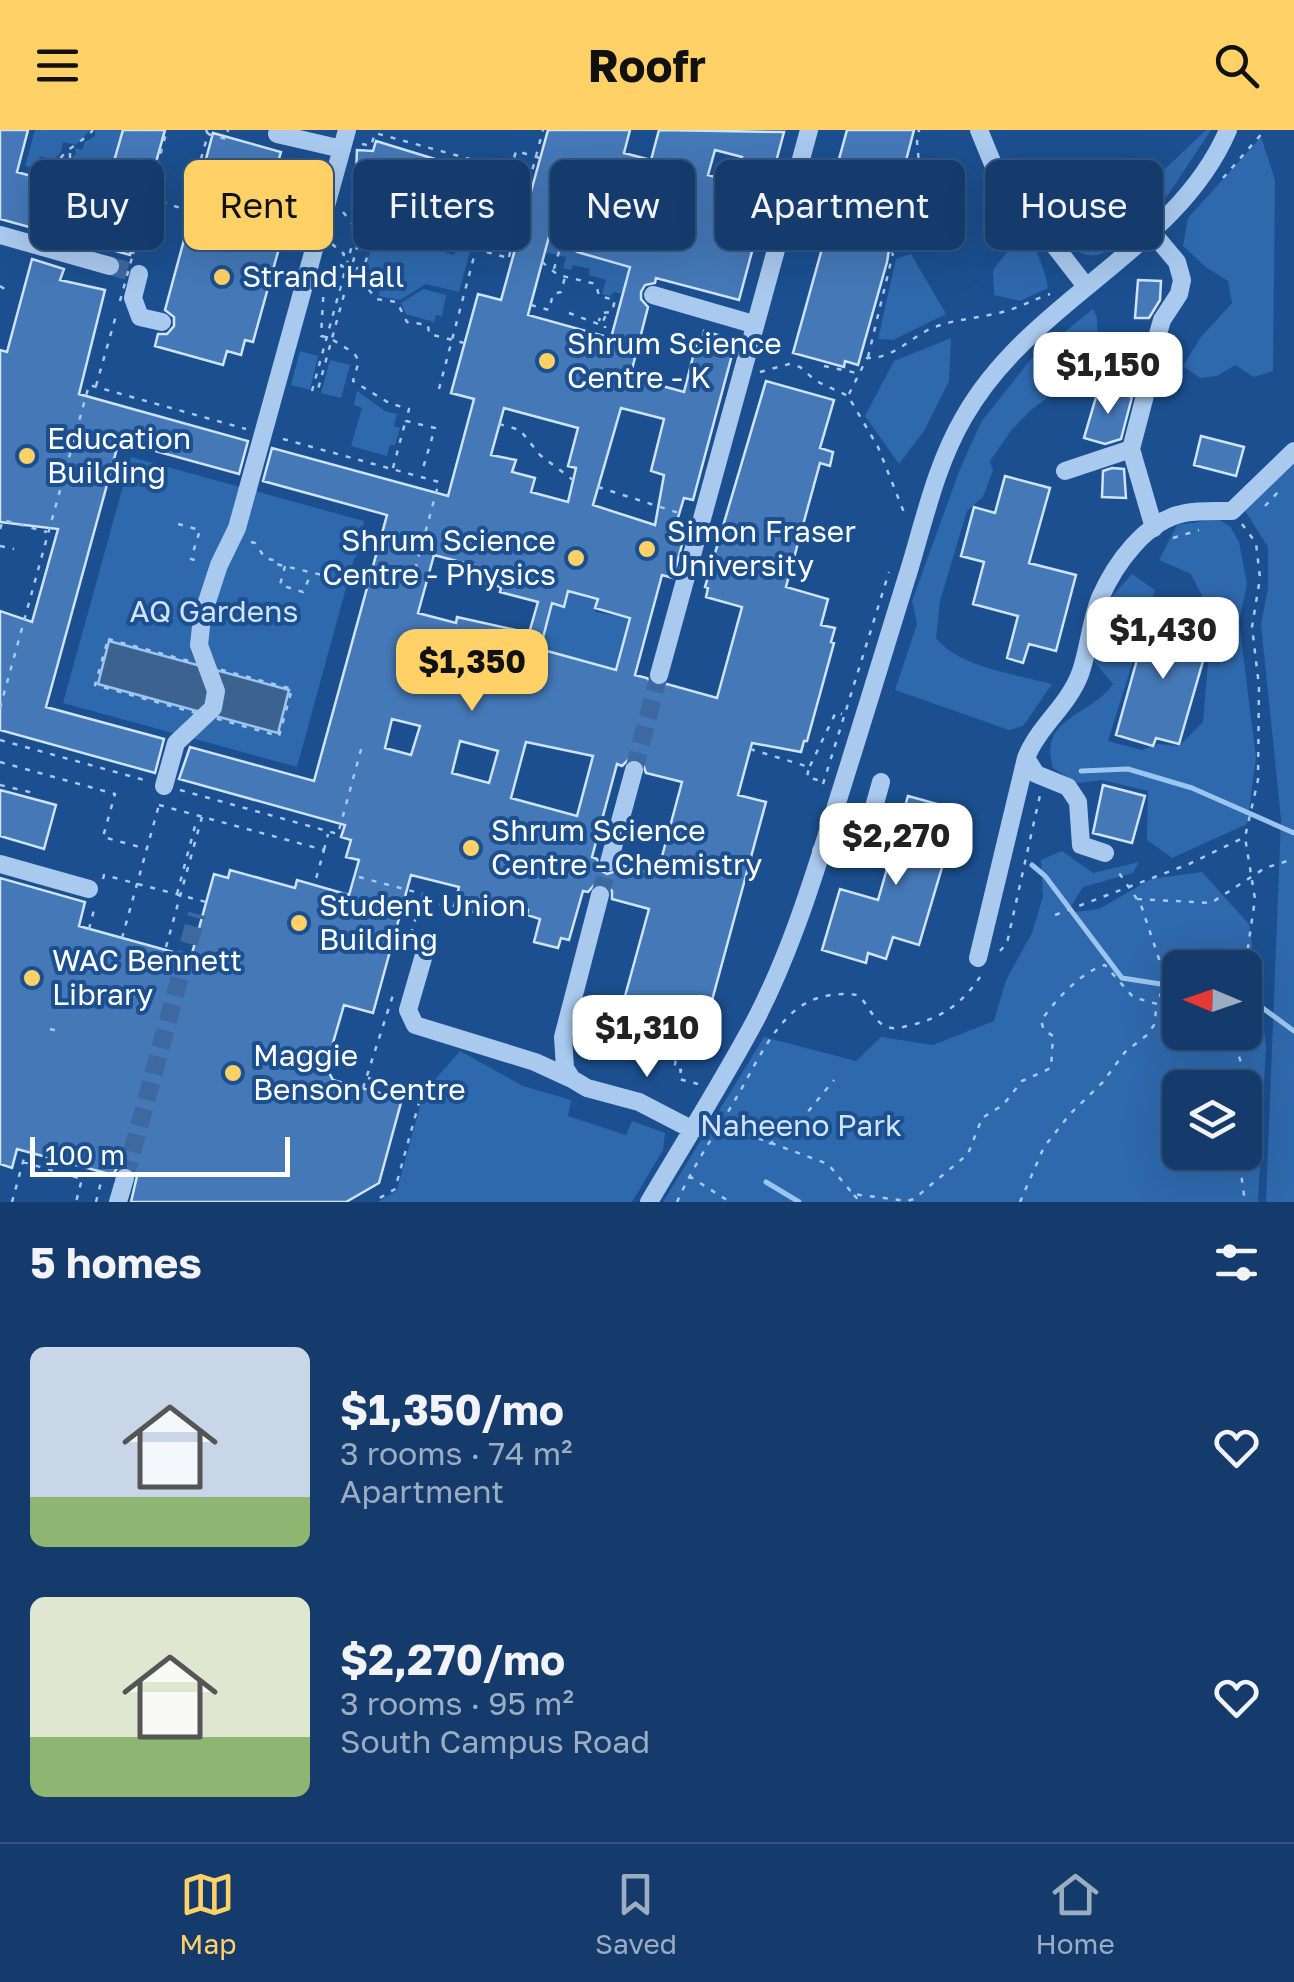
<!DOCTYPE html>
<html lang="en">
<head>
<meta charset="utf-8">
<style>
  body { margin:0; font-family:"Golos Text",sans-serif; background:#1d4271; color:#f1f3f6; height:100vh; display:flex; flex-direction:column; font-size:38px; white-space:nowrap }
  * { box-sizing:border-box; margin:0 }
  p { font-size:32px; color:#9dadc1 }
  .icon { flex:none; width:55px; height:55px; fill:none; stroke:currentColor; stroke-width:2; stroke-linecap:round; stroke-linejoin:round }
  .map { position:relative; height:1072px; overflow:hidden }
  .sheet { display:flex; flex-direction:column; background:#143b6b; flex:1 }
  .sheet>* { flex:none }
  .banner { position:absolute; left:30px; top:30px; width:1235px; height:90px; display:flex; gap:20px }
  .needle { width:65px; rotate:272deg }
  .tools { position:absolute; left:1162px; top:820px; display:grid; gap:20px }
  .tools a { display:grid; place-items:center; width:100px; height:100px; border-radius:15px; background:#143b6b; box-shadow:0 10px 40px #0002,0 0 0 2px #33557e; font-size:50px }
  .scale { position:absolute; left:30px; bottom:25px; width:260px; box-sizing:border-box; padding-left:10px; border:5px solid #fff; border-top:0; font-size:28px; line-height:35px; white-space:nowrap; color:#fff; -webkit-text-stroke:8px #1b4f8f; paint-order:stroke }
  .price { position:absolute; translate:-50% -85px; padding:0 22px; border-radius:20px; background:#fff; color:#222; font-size:32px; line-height:65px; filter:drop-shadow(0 2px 5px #0008) }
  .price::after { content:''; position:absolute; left:50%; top:60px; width:30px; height:22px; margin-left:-15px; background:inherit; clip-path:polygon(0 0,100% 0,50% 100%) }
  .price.selected { background:#ffd166; color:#111 }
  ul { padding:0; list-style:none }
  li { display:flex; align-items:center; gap:30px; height:250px; padding:0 30px }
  li span { display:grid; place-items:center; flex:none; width:280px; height:200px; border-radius:15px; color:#555 }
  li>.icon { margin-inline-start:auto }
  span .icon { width:120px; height:120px; fill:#fffc; stroke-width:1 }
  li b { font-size:42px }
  h2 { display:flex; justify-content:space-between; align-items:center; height:120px; padding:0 30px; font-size:42px }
  .chip { padding:0 35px; border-radius:15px; background:#143b6b; box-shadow:0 10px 40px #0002,0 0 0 2px #33557e; font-size:35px; line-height:90px }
  .chip.selected { background:#ffd166; color:#111 }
  header { display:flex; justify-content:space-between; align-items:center; height:130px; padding:0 30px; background:#ffd166; color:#111; font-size:45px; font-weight:700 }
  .tabs { display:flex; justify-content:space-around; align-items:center; height:140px; border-top:2px solid #33557e; background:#143b6b; font-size:28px; color:#9dadc1 }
  .tabs a { display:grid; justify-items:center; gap:5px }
  .tabs .selected { color:#ffd166 }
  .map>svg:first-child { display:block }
</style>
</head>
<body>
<header><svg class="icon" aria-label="menu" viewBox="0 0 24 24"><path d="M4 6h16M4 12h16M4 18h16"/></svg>Roofr<svg class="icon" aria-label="search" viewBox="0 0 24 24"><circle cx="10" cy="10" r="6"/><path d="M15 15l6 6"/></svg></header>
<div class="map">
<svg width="1294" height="1072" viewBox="0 0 1294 1072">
  <rect width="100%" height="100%" fill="#1b4f8f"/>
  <path fill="#2e69ad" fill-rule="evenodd" d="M 35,0 L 90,0 L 76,15 L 63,12 L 61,22 L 53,31 L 41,26 L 36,39 L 25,36 Z
    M 95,0 L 123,0 L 106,60 L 45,43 L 47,37 L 59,40 L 65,27 L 62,44 L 75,48 L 78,38 L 71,29 L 76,24 L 75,18 L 82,20 L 85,12 L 95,6 Z
    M 1206,0 L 1211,0 L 1168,65 L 1158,72 L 1147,72 L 1143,65 L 1144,59 Z
    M 1261,7 L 1275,50 L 1273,241 L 1254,247 L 1235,235 L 1217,246 L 1200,248 L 1183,236 L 1201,207 L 1232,173 L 1228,151 L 1207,138 L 1183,116 L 1188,88 Z
    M 912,27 L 920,50 L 937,56 L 933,69 L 941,72 L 926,117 L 890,106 Z
    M 495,38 L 509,42 L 488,118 L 472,114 L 459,162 L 426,154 L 400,170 L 379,166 L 380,160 L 364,142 L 376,104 L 454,125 L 473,54 L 489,58 Z
    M 1039,56 L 1082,111 L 1117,83 L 1123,92 L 1122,107 C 1110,121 1097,131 1079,122 L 1032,62 Z
    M 551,99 L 580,109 L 578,122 L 639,140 L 635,156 L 626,153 L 622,164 L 614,162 L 610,166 L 602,164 L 606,150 L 589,145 L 590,139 L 573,135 L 571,140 L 563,138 L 566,127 L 548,123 L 544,125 Z
    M 1016,99 C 1035,111 1044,136 1048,158 L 1020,171 L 994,165 L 993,140 L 1008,121 L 1009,101 Z
    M 911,124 L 946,184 L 893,210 L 878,209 L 896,129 Z
    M 423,159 L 446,165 L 442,186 L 436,185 L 434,192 L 406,184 L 401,173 Z
    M 1093,179 L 1097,188 L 1098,221 L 1083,248 L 1062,256 L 1031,280 L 1013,298 L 990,331 L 993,340 L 983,367 L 967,381 L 940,471 L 936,508 C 960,538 1016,544 1052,554 L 1023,596 L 1009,600 L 895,560 L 917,494 L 912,471 L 960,339 L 981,292 L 1031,229 Z
    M 951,208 L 949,251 L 924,301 L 899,334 L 865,286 L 894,231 Z
    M 300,221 L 318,226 L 310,260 L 291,255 Z
    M 330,230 L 350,235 L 341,268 L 321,263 Z
    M 357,261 L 385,281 L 397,284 L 394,296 L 400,298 L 395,315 L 390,315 L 387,326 L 351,316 L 362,278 L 354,275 Z
    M 131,327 L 364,391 L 358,423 L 354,429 L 297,637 L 63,573 Z
    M 1294,331 L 1294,1072 L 1266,1072 L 1281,689 L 1261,494 L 1268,458 L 1268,417 L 1244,379 Z
    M 1218,389 L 1230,396 L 1239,412 L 1247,454 L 1239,491 L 1256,628 L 1247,694 L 1172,728 L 1147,710 L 1148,661 L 1102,650 L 1077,653 L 1053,638 C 1038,587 1090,587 1113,554 L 1092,529 L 1108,471 L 1132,444 L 1155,460 L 1108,611 L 1142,620 L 1158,614 L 1179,616 L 1203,592 L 1212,486 L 1191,444 L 1159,430 L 1177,395 Z
    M 568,461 L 598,469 L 595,482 L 630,488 L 616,540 L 540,519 L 552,473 L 563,476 Z
    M 1062,721 L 1093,743 L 1139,732 L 1133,743 L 1083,757 L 1067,783 L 1099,779 L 1151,749 L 1202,742 L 1249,794 L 1266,915 L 1258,1072 L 663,1072 L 764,907 L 856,931 L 881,907 L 933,915 L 994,891 L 1006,850 L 1032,803 L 1043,766 L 1041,730 ZM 1180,838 L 1245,838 L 1245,902 L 1180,902 ZM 1180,958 L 1245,958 L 1245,1022 L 1180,1022 Z
    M 460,921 L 523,956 L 571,970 L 568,986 L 626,1005 L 632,991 L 665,1003 L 663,1020 L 632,1072 L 378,1072 L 397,1060 L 424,962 Z"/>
  <path fill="#3c6290" stroke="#9cc4f0" stroke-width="2.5" d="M 109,511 L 289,560 L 278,603 L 98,554 Z"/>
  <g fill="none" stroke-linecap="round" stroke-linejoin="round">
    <path stroke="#9cc4f0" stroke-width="5" d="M 1081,641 L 1128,639 L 1192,658 L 1294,703
      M 1032,735 L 1045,746 L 1122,848 L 1180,857
      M 1245,865 L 1294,901
      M 766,1052 L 799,1072"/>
  </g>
  <path fill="#4478b7" stroke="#cfe3fa" stroke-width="2.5" fill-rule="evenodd" d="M 0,0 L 28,0 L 17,42 L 104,66 L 123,0 L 165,0 L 130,125 L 0,89 Z
    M 548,0 L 630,0 L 624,23 L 651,30 L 659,0 L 784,2 L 739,170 L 656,148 L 655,153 L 645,155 L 641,162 L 641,169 L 648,177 L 630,247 L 684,262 L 696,215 L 700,216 L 704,201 L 736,210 L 693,370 L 684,368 L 673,404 L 684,407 L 673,448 L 662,445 L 635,545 L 647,548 L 655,557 L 667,554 L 717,568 L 742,477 L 706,467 L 708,458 L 705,457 L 766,251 L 834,270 L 820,318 L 833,322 L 830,336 L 820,333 L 786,457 L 828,469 L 821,495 L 835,498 L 831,512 L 834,513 L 807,611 L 804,611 L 801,622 L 752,613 L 738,665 L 766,672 L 708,885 L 682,878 L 675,903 L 657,898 L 655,906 L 630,900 L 632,892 L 619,888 L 649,779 L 612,769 L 612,761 L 604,753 L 596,753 L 588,762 L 583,761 L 569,810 L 561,808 L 558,818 L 534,812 L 540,789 L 527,785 L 528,780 L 481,767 L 476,783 L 454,776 L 459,757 L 411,745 L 373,883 L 344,875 L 326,937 L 333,950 L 402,969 L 379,1053 L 346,1072 L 131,1072 L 137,1046 L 128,1036 L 117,1038 L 113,1045 L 17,1019 L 12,1038 L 0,1034 L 0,748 L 85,772 L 79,796 L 191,827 L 214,744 L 228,748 L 230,740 L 295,758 L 297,750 L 349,765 L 359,730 L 346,727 L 351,710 L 341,707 L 345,695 L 179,649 L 190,617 L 314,651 L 387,385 L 263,351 L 272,318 L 448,366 L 474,269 L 451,263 L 478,164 L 501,170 ZM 715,20 L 742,27 L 736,52 L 708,45 ZM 551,99 L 581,108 L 577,122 L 630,137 L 611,208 L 528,185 ZM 504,278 L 578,298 L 568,336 L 576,338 L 568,372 L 531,362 L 535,348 L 512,342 L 516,330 L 491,325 ZM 621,278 L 664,289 L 651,341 L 664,345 L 655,395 L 593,375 ZM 434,425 L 483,438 L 481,452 L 501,457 L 500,462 L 538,472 L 529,503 L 457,487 L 456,493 L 418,483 ZM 568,461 L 598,469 L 595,478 L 630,488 L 616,540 L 540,519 L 552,473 L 564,477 ZM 392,589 L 420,596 L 411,625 L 385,618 ZM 460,611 L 498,621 L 489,653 L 452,643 ZM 526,612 L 593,626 L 577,686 L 511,668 ZM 630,628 L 642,631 L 646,643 L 682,652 L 657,745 L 621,735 L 617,741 L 607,744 L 600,740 L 597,729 L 592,727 L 617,634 L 622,636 Z
    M 847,0 L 914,0 L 886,107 L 891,108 L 887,132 L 858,235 L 845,231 L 844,237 L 793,223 L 823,115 L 816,113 Z
    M 213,3 L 281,22 L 277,35 L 291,39 L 287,54 L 296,57 L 253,212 L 245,210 L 241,225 L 227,221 L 223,235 L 155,216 L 158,204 L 167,204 L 174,196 L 174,187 L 165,180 Z
    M 376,11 L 451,34 L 447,109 L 413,108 L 413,92 L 354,90 L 357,20 L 373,21 Z
    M 32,129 L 64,139 L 60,150 L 105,160 L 79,264 L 248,311 L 239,344 L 119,311 L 46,577 L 164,609 L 155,643 L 0,600 L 0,481 L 32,492 L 58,399 L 0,392 L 0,220 L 7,222 Z
    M 1138,150 L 1161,151 L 1160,170 L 1149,188 L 1135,188 Z
    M 1099,257 L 1132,267 L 1121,309 L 1105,314 L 1084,308 Z
    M 1201,306 L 1244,317 L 1236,346 L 1194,335 Z
    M 1112,338 L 1124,339 L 1126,368 L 1102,367 L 1103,341 Z
    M 1005,346 L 1050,358 L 1029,433 L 1076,445 L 1056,521 L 1029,514 L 1023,533 L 1007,528 L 1018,486 L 973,474 L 984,432 L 961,426 L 974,377 L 995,383 Z
    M 1150,483 L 1165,487 L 1163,494 L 1191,502 L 1193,494 L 1212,500 L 1179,614 L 1156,608 L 1153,616 L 1116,605 Z
    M 1103,655 L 1145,666 L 1132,713 L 1093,703 Z
    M 0,660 L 56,675 L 44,719 L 0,706 Z
    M 908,666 L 959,680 L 919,815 L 893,807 L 886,829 L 868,823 L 866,833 L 822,820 L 840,759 L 878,770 Z"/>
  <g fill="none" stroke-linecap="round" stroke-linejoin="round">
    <path stroke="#3d69a0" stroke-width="18" stroke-dasharray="18 9" stroke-linecap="butt" d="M 110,136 L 139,144
      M 634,640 L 659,545
      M 600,765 L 609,732
      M 125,1048 L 197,784"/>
    <path stroke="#a9c9ee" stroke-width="2.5" stroke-dasharray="5 8" stroke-linecap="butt" d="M 208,4 L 226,9 L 228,0
      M 362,14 L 371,16 L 375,3 L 510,40
      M 70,41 L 70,22
      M 1223,48 L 1265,0
      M 40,49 L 45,31 L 57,35 C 62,20 83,12 93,0
      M 149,69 L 192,81
      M 187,79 L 208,4 L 206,0
      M 343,82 L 356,98 L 374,103 L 365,134 L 356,139
      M 497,90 L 516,21 L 540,28
      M 283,102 L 301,107
      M 574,110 L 575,117 L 570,117 L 570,110 L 580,109
      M 332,114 L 344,124 L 341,136 L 345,137
      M 888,120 L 893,122 L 920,43 L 917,12 L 919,0
      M 133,124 L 167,0
      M 509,127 L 543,0
      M 542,132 L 558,145 L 596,154 L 599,166 L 615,170 L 612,182 L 601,183 L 599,191
      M 353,139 L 376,169 L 397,172 L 407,192 L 428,195 L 429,204 L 464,213
      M 554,139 L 563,108 L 569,109
      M 324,154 L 321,206 L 326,207
      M 0,156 L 11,163
      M 531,175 L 549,180 L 553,164 L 561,162 L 565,147
      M 569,183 L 601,195 L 605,187 L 605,198
      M 333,210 L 354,223 L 359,231 L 353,251 L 389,273 L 409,279 L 406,291 L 435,298 L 423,338
      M 868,227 L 893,123
      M 824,236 L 857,243
      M 760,242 L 789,234 L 800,237 L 816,251 L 848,266 L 878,317 L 905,385
      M 96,256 L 117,182
      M 439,259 L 476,119 L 512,129
      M 312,261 L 354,108 L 359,110 L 317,263
      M 849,264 L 867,228 C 892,229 909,209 930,199 C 953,189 975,189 998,183 C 1017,179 1032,170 1050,164
      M 499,294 L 520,300 L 540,325 L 573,350
      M 283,309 L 439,352 L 415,440
      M 393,338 L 405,293
      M 598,357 L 682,384
      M 1265,376 L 1280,360
      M 178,394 L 200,400 L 191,429 L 202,432
      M 1242,394 L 1256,413 L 1260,448 L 1252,497 L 1259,556 L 1258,650 L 1245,707 L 1255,769 L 1245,838
      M 0,399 L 3,390 L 47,402
      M 1173,408 L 1199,400
      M 251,412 L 255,413 L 265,428 L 277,431 L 276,434 L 326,446 L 329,434 L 350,440
      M 0,416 L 14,419
      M 285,436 L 280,455 L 303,462 L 311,444
      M 108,509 L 292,559 L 279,606 L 95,555 Z
      M 0,578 L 89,255 L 246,299
      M 0,610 L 148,651
      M 750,619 L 809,637 L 807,647 L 821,651
      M 0,632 L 115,664 L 103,707 L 147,719
      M 810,636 L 836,582 L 842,584
      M 823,654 L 889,442
      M 0,655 L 38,664
      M 180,660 L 338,704 L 362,616
      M 159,675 L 324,720 L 314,756
      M 324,720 L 328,704
      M 359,747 L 423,764 L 421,769 L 443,775
      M 103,749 L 104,745 L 206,772
      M 177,764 L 195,696
      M 1137,769 L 1211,773 L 1265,738 L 1294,729
      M 1055,785 L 1189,734 L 1243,708
      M 89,799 L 95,776
      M 411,804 L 421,769
      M 122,808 L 159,675
      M 1000,821 L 1007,813 L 1040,665
      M 1167,850 L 1180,848
      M 586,898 L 668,920 L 666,928 L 676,930 L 674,938 L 681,940 L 679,949 L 698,954
      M 50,899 L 61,902
      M 1231,902 L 1246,948 L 1245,1001
      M 368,948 L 422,962 L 395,1059 L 373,1072
      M 363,958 L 393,865
      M 722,995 L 828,1034 L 853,1064 L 907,1071 L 914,1069 L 968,1024 L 982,988 L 1003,975 L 1022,951 L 1051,938 L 1053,906 L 1044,900 L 1041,891 C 1054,871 1082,841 1105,835 L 1133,867 L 1157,874 L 1166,850 L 1141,775 L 1115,737
      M 769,1014 L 792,1001 L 834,950
      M 1238,1022 L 1245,1072
      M 23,1032 L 82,1049 L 76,1072
      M 689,1046 L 730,1072
      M 854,1065 L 860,1072
      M 12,1072 L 26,1021
      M 96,1072 L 103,1044
      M 677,1072 C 693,1036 715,1004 735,970 C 753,940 769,901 797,879 C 813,866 837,862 857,865 C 868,873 871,887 883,895 C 892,900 898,898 907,896 C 940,889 961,875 980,847
      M 1020,1072 L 1044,1017 L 1070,984 L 1103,952 L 1125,922 L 1147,905 L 1154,895 L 1157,874"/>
    <path stroke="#a9c9ee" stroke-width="18" d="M 979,0 L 995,39 L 1085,155
      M 277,4 L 342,19
      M 1151,101 L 1177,132 L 1182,150 L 1179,164 L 1162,190 L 1152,225 L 1148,254 L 1131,319 L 1154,398
      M 0,105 L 110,136
      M 139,144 L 133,168 L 140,187 L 162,192
      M 653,165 L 753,194
      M 1065,341 L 1131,319
      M 659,545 L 809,0
      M 1026,628 L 1036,644 L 1068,657 L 1078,672 L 1081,715 L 1105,723
      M 164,656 L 176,613 L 213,578 L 216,561 L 199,515 L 202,487 L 219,435 L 237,398 L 347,0
      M 821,721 L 860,727 L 881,652
      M 609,732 L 634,640
      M 0,734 L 89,759
      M 600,765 L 563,907 L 565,938 L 572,949 L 587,958 L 639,972 L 693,1000
      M 428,811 L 408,880 L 415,895 L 535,932 L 572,949
      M 978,828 L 1026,628 C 1038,597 1068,576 1080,544 C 1089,520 1090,492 1100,468 C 1115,434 1146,390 1185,383 C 1200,380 1217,381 1232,381 L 1294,321
      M 118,1072 L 125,1048
      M 649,1072 C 685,1011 723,951 756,889 C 787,829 809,762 829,698 C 857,611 883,524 910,437 C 925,387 937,333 964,287 C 1031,169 1177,120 1228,0"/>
    <path stroke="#a9c9ee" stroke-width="2.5" stroke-dasharray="5 8" stroke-linecap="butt" d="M 120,171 L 133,124
      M 166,817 L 202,687"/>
  </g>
  <g fill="#ffd166" stroke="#1b4f8f" stroke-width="4">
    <circle cx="222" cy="147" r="10"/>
    <circle cx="547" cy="231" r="10"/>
    <circle cx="27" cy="326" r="10"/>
    <circle cx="647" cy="419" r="10"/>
    <circle cx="576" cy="428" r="10"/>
    <circle cx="471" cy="718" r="10"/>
    <circle cx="299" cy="793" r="10"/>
    <circle cx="32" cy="848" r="10"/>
    <circle cx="233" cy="943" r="10"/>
  </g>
  <g text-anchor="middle" stroke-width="8" stroke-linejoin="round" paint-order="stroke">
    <g font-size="30" fill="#fff" stroke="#1b4f8f" text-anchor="start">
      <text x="242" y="157">Strand Hall</text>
      <text x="567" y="224">Shrum Science<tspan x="567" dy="34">Centre - K</tspan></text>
      <text x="47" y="319">Education<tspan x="47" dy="34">Building</tspan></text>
      <text x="667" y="412">Simon Fraser<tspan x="667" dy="34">University</tspan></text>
      <text x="556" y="421" text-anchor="end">Shrum Science<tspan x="556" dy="34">Centre - Physics</tspan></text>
      <text x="491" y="711">Shrum Science<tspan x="491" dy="34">Centre - Chemistry</tspan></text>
      <text x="319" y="786">Student Union<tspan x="319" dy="34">Building</tspan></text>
      <text x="52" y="841">WAC Bennett<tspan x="52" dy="34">Library</tspan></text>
      <text x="253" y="936">Maggie<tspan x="253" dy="34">Benson Centre</tspan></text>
    </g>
    <g font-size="30" fill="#cfe3fa" stroke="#1b4f8f">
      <text x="214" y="492">AQ Gardens</text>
      <text x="801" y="1006">Naheeno Park</text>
    </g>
  </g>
</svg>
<div class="tools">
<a><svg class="needle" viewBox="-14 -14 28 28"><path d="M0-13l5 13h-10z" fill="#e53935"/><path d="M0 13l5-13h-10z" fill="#9dadc1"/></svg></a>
<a><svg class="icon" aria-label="layers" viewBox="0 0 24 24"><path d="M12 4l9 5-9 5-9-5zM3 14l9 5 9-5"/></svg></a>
</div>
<div class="scale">100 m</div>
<b class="price" style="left:1108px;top:287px">$1,150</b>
<b class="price" style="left:1163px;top:552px">$1,430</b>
<b class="price selected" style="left:472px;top:584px">$1,350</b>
<b class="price" style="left:896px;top:758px">$2,270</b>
<b class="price" style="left:647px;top:950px">$1,310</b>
<div class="banner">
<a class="chip">Buy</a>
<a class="chip selected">Rent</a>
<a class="chip">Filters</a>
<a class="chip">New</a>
<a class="chip">Apartment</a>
<a class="chip">House</a>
</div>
</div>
<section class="sheet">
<h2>5 homes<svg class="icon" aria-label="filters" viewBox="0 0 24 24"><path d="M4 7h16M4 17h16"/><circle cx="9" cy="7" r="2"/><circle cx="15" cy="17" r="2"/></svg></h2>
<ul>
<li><span style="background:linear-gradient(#c9d6e8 75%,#8fb573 0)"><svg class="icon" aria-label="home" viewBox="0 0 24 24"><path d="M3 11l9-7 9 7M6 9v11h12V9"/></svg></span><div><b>$1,350/mo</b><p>3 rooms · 74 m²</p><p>Apartment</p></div><svg class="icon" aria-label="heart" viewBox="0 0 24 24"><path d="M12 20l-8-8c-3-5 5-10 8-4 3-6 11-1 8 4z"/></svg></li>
<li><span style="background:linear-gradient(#dfe7d0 70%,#8fb573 0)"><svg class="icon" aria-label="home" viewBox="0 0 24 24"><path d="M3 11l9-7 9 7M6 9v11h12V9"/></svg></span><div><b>$2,270/mo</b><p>3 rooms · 95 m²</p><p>South Campus Road</p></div><svg class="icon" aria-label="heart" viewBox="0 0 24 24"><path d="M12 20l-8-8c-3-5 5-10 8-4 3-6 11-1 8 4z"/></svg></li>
</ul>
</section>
<nav class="tabs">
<a class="selected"><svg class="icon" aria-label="map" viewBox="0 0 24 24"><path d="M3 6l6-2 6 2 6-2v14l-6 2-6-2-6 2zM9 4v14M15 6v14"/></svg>Map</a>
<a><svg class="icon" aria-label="saved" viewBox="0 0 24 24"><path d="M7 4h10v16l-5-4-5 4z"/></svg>Saved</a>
<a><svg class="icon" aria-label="home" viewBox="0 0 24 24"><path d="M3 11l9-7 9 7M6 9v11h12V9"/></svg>Home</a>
</nav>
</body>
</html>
